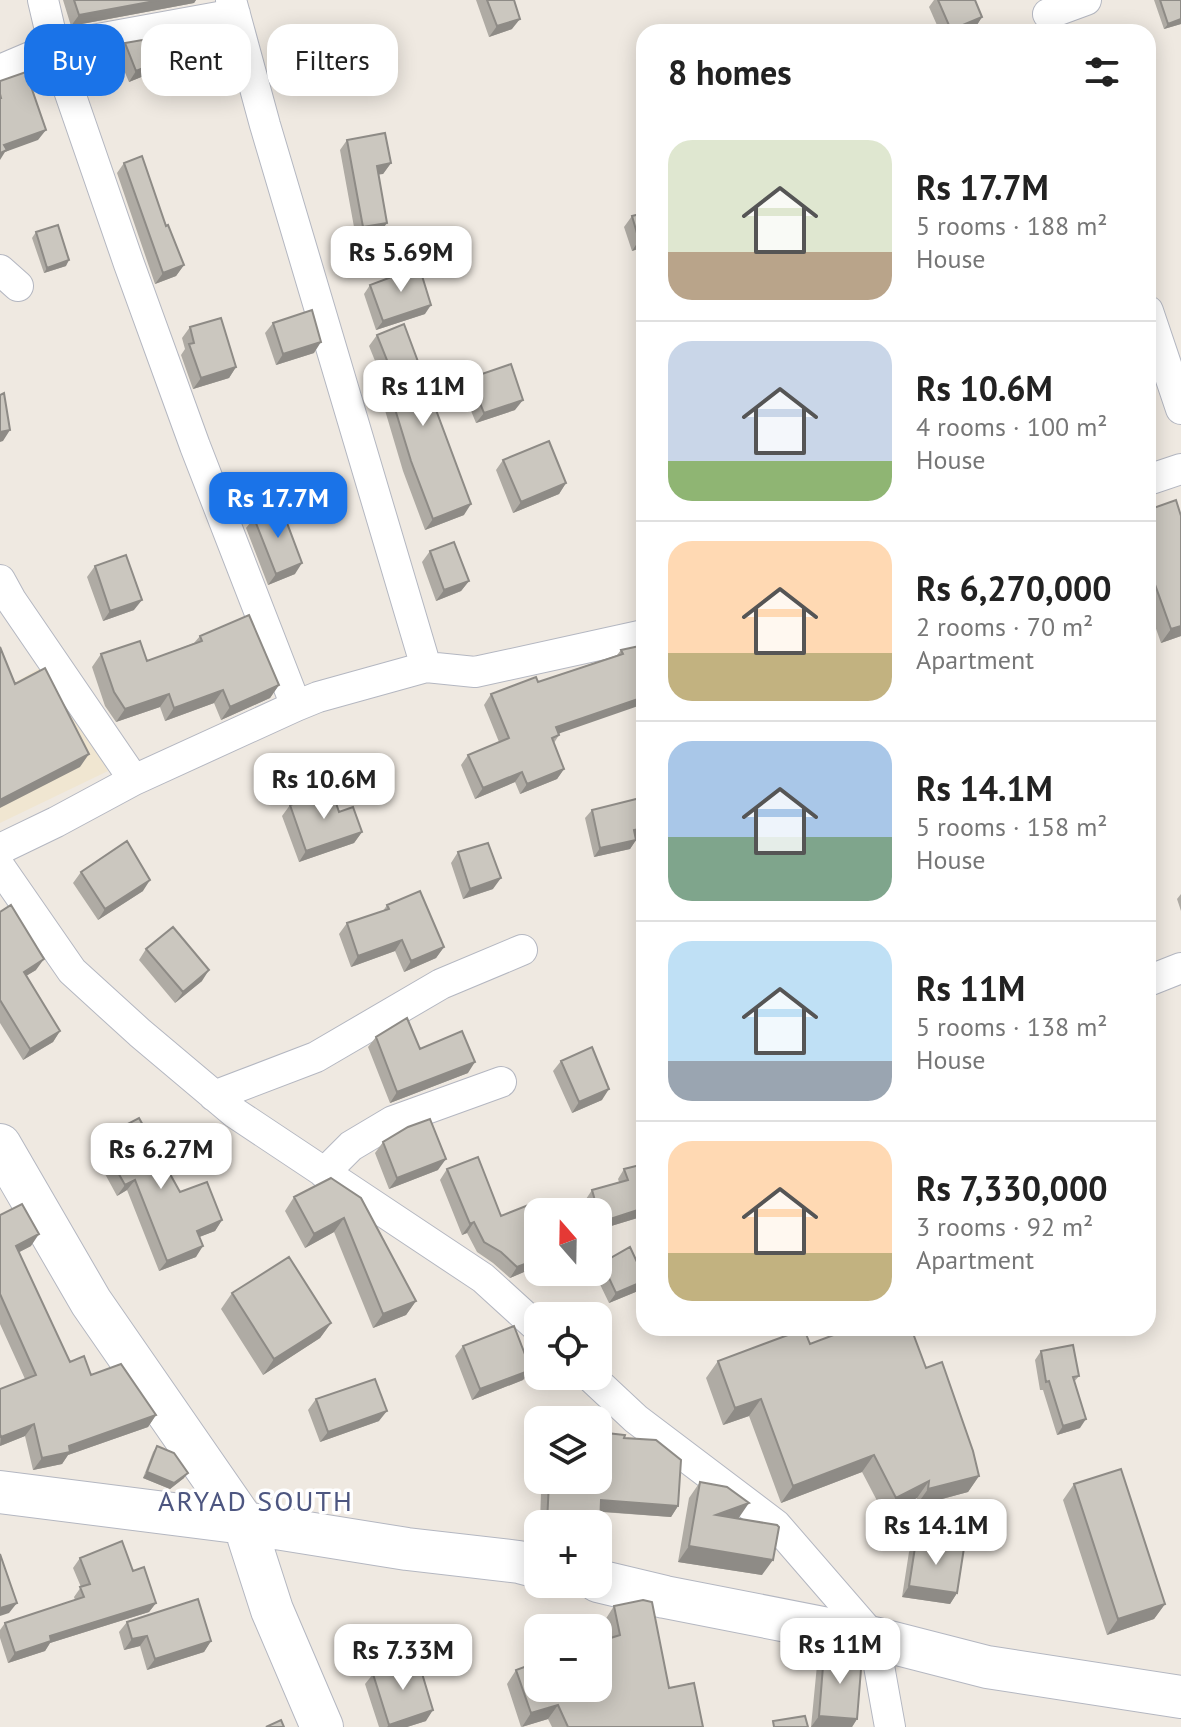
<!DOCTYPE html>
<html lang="en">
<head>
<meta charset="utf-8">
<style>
  body { margin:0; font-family:"PT Sans",sans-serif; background:#f6f6f6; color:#222; height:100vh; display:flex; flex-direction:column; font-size:30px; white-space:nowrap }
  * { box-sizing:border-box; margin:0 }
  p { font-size:26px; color:#767676 }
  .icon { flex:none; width:44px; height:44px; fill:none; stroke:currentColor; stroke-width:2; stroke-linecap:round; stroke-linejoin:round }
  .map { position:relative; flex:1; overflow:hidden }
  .side { position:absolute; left:636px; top:24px; width:520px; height:1312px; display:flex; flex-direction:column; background:#fff; border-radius:24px; box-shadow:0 4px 20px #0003 }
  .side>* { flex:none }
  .banner { position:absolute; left:24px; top:24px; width:492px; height:72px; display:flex; gap:16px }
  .needle { width:52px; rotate:340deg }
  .tools { position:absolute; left:524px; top:1198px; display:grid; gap:16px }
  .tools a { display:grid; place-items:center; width:88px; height:88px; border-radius:16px; background:#fff; box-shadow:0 4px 20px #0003; font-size:40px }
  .price { position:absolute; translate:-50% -68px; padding:0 18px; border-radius:16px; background:#fff; color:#222; font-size:26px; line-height:52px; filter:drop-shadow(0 2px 4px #0008) }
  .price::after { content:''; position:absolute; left:50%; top:48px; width:24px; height:18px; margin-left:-12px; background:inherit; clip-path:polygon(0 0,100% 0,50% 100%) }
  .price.on { background:#1a73e8; color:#fff }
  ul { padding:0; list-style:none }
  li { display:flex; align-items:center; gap:24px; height:200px; padding:0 32px }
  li+li { border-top:2px solid #e0e0e0 }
  li span { display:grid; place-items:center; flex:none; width:224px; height:160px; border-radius:24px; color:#555 }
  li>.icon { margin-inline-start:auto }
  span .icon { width:96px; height:96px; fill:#fffc; stroke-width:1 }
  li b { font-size:34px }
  h2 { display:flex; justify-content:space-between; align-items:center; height:96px; padding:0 32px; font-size:34px }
  .tag { padding:0 28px; border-radius:24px; background:#fff; box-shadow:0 4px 20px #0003; font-size:28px; line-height:72px }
  .tag.on { background:#1a73e8; color:#fff }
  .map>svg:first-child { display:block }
</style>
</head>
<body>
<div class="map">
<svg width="1181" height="1727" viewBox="0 0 1181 1727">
  <rect width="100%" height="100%" fill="#efe9e1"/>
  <path fill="#f0e6d1" d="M 47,664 L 108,771 L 0,823 L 0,691 Z"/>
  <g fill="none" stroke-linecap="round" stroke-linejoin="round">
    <g stroke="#b4b7c1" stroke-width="32">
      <path id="street" d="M 43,0 L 54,47 L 129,264 L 195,446 L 296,706
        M 231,0 L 265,125 L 426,667 L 475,672 L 644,635
        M 1048,14 L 1086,0
        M 0,70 L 54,47 L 235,14
        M 0,270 L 18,286
        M 1148,311 L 1181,409
        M 1148,480 L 1181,469
        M 0,580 L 11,600 L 134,780
        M 0,849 L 56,822 L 134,780 L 296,706 L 318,697 L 426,667
        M 0,867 L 72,971 L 140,1033 L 235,1113 L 483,1278 L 538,1328
        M 1148,981 L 1181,968
        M 214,1096 L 316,1057 L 441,984 L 522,950
        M 324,1173 L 351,1146 L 393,1121 L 501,1082
        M 590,1376 L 636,1419 L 776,1525 L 874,1638 L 890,1727"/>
    </g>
    <g stroke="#b4b7c1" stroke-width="44">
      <path id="secondary" d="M 0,1145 L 91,1302 L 244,1523 L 272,1610 L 322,1727
        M 0,1492 L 244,1523 L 407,1549 L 519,1562 L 538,1567
        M 598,1581 L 665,1597 L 874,1638 L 987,1667 L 1181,1697"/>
    </g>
    <use href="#street" stroke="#fff" stroke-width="30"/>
    <use href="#secondary" stroke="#fff" stroke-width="42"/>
  </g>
  <path fill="#afaba4" d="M 63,0 L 196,0 L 194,3 L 71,26 Z
    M 476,0 L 514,0 L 512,29 L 489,37 Z
    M 934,0 L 975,0 L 982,17 L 975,28 L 965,32 L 940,32 L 929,7 Z
    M 1154,0 L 1181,0 L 1181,24 L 1164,29 Z
    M 125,43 L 173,56 L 166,67 L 129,82 L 117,54 Z
    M 347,140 L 391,163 L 383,174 L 378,174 L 379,234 L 356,238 L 340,150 Z
    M 124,163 L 184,265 L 176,276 L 155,284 L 117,173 Z
    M 644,213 L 644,247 L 632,251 L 624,227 L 632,216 Z
    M 36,232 L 66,266 L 44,273 L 32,238 Z
    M 388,276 L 425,314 L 376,330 L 364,294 L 370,285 L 386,279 Z
    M 273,323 L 314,353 L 276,365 L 265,333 Z
    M 190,327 L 236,367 L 229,378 L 193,389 L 181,355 L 185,349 L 182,338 Z
    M 377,335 L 464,515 L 425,530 L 403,471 L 384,407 L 390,398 L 369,346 Z
    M 470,378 L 515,410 L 476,423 L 462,389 Z
    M 503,460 L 566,483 L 559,494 L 513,513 L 496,470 Z
    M 1148,510 L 1181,636 L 1161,643 L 1148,606 Z
    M 254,518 L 295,574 L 268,585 L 246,528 Z
    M 430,551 L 469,581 L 461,591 L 436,601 L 422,562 Z
    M 95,566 L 134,610 L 103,621 L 87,577 Z
    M 200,636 L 279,685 L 270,698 L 221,720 L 214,703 L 165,721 L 160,707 L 116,722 L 105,706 L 92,667 L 101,654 L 147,661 L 194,643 Z
    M 644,645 L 559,734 L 559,735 L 554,743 L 564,769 L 557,779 L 520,794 L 515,782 L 475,799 L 461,765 L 468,755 L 499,742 L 484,705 L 491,694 L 538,682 L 617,655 L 621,650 Z
    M 644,797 L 644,835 L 635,837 L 636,840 L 630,849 L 594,857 L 585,818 L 592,810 Z
    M 290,805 L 339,812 L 362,832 L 354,843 L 299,862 L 282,816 Z
    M 458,852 L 493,889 L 463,899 L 451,863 Z
    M 81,872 L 143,891 L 98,920 L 73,883 Z
    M 1181,894 L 1181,911 L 1177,899 Z
    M 387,905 L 444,947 L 436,958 L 404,972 L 395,951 L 351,967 L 339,934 L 347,923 L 383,911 Z
    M 0,912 L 36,970 L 26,976 L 60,1031 L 53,1042 L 23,1060 L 0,1023 Z
    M 146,949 L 202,981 L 175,1003 L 139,960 Z
    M 376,1037 L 420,1049 L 468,1073 L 390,1103 L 368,1047 Z
    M 561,1061 L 602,1100 L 572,1113 L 553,1071 Z
    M 99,1139 L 222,1220 L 215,1231 L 199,1237 L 196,1257 L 159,1271 L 127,1190 L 117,1196 L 92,1150 Z
    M 383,1142 L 438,1170 L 389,1189 L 375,1153 Z
    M 644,1164 L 644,1216 L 598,1230 L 598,1212 L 589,1212 L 586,1199 L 592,1190 L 619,1182 L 618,1179 L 624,1169 Z
    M 447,1169 L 501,1216 L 538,1266 L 510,1278 L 493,1263 L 477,1252 L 467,1233 L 462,1235 L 440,1180 Z
    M 331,1178 L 416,1301 L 406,1315 L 373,1328 L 334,1232 L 305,1248 L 285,1211 L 294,1197 Z
    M 0,1215 L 31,1246 L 19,1252 L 70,1362 L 156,1415 L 148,1427 L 68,1455 L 62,1464 L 33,1470 L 25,1436 L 0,1446 L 0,1389 L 25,1379 L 0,1324 Z
    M 602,1263 L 638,1291 L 609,1303 L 595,1274 L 598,1272 L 598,1270 Z
    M 232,1293 L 331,1323 L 320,1338 L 263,1375 L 221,1309 Z
    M 810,1344 L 926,1368 L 979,1476 L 968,1492 L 916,1506 L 917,1498 L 884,1514 L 862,1472 L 781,1503 L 749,1416 L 723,1425 L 706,1378 L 718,1361 Z
    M 463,1346 L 531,1370 L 523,1380 L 472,1400 L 455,1356 Z
    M 1041,1351 L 1079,1376 L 1074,1382 L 1080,1428 L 1057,1435 L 1043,1390 L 1040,1390 L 1035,1360 Z
    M 316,1399 L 379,1421 L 320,1442 L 308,1410 Z
    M 566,1412 L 609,1420 L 607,1433 L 625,1435 L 624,1438 L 656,1440 L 681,1460 L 678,1506 L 671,1517 L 601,1512 L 600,1525 L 598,1528 L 598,1524 L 540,1524 L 541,1492 L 548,1483 L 548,1480 L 598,1480 L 598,1420 L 560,1420 Z
    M 157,1446 L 184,1478 L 170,1489 L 143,1478 L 153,1452 Z
    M 700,1482 L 738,1519 L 762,1575 L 678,1562 L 689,1498 Z
    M 1074,1484 L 1165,1604 L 1154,1619 L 1107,1635 L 1063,1500 Z
    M 916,1541 L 957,1593 L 950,1604 L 902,1597 L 909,1552 Z
    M 80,1558 L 133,1571 L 156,1603 L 149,1612 L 50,1643 L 45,1651 L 8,1663 L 0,1638 L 0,1630 L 5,1623 L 75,1600 L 74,1597 L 81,1587 L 73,1568 Z
    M 614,1606 L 669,1688 L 703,1727 L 552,1727 L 548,1719 L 521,1727 L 507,1684 L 516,1670 L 608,1639 L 605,1620 Z
    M 127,1622 L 211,1641 L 204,1652 L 147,1670 L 140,1646 L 124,1650 L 119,1632 Z
    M 824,1654 L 857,1719 L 852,1727 L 811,1727 L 817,1665 Z
    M 373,1674 L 426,1721 L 407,1727 L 379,1727 L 365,1684 Z"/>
  <path fill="#8e8b86" d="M 160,0 L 196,0 L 194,3 L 71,26 L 79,15 Z
    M 982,17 L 975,28 L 965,32 L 949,32 L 951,30 Z
    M 520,19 L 512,29 L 489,37 L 497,26 Z
    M 1181,19 L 1181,24 L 1164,29 L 1168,24 Z
    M 173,56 L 166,67 L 129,82 L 136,71 Z
    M 46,130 L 38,140 L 5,152 L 0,160 L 0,151 L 4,145 Z
    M 391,163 L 383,174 L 369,176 L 377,166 Z
    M 387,223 L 379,234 L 356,238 L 363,227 Z
    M 644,239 L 644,247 L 632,251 L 639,240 Z
    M 69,260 L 66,266 L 44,273 L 47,268 Z
    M 184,265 L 176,276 L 155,284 L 163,273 Z
    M 431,305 L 425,314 L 376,330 L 383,321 Z
    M 321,342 L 314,353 L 276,365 L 283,354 Z
    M 236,367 L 229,378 L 193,389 L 201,378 Z
    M 523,400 L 515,410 L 476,423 L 484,413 Z
    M 10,430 L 3,441 L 0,442 L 0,432 Z
    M 566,483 L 559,494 L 513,513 L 521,502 Z
    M 471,504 L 464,515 L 425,530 L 433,519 Z
    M 302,563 L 295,574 L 268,585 L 276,574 Z
    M 469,581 L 461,591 L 436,601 L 444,590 Z
    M 142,600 L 134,610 L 103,621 L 110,611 Z
    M 1181,626 L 1181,636 L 1161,643 L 1171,629 Z
    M 279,685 L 270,698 L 221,720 L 230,707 Z
    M 223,690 L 214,703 L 165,721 L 174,708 Z
    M 169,694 L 160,707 L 116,722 L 125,709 Z
    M 644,697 L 644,704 L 549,737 L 556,727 Z
    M 89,754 L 80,767 L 0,808 L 0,800 Z
    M 564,769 L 557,779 L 520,794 L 527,784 Z
    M 522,772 L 515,782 L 475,799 L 483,788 Z
    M 644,828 L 644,835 L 628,839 L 634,830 Z
    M 362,832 L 354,843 L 299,862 L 306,851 Z
    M 636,840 L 630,849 L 594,857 L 600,848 Z
    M 501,878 L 493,889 L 463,899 L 470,889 Z
    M 150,880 L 143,891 L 98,920 L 105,909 Z
    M 402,940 L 395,951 L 351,967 L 358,956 Z
    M 444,947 L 436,958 L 404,972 L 411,961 Z
    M 44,959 L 36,970 L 16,982 L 24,972 Z
    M 209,970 L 202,981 L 175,1003 L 183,992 Z
    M 60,1031 L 53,1042 L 23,1060 L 30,1049 Z
    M 475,1062 L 468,1073 L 390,1103 L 397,1092 Z
    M 609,1089 L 602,1100 L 572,1113 L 579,1102 Z
    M 446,1159 L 438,1170 L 389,1189 L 397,1178 Z
    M 135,1180 L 127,1190 L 117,1196 L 125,1185 Z
    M 644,1208 L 644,1216 L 598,1230 L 598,1227 L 601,1222 Z
    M 344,1218 L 334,1232 L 305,1248 L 314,1234 Z
    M 222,1220 L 215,1231 L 189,1241 L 197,1231 Z
    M 474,1222 L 467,1233 L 462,1235 L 470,1224 Z
    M 39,1234 L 31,1246 L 8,1258 L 16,1246 Z
    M 203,1246 L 196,1257 L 159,1271 L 167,1261 Z
    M 538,1259 L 538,1266 L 510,1278 L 517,1267 Z
    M 644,1281 L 638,1291 L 609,1303 L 616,1293 Z
    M 416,1301 L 406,1315 L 373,1328 L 383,1314 Z
    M 331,1323 L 320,1338 L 263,1375 L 274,1359 Z
    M 531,1370 L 523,1380 L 472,1400 L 480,1389 Z
    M 761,1399 L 749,1416 L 723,1425 L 735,1408 Z
    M 387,1411 L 379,1421 L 320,1442 L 328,1432 Z
    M 156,1415 L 148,1427 L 68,1455 L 62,1464 L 33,1470 L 42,1458 L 69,1446 Z
    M 1086,1419 L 1080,1428 L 1057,1435 L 1063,1426 Z
    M 34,1424 L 25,1436 L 0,1446 L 1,1437 Z
    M 874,1455 L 862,1472 L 781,1503 L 793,1486 Z
    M 147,1472 L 188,1473 L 184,1478 L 170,1489 L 143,1478 Z
    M 979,1476 L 968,1492 L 916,1506 L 928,1489 Z
    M 929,1481 L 917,1498 L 884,1514 L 896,1498 Z
    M 601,1500 L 678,1506 L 671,1517 L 593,1511 Z
    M 749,1503 L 738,1519 L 716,1515 Z
    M 689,1546 L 773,1560 L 762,1575 L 678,1562 Z
    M 909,1586 L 957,1593 L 950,1604 L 902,1597 Z
    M 17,1603 L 9,1613 L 0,1616 L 0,1608 Z
    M 156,1603 L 149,1612 L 50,1643 L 45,1651 L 8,1663 L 15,1653 L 50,1636 Z
    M 1165,1604 L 1154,1619 L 1107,1635 L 1118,1619 Z
    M 147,1636 L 140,1646 L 124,1650 L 132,1639 Z
    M 211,1641 L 204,1652 L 147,1670 L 155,1659 Z
    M 558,1705 L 548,1719 L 522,1727 L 531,1713 Z
    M 433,1710 L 426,1721 L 407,1727 L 387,1727 L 389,1725 Z
    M 819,1716 L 857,1719 L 852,1727 L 811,1727 Z"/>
  <path fill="#cbc7bf" stroke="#8e8b86" stroke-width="2" d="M 74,0 L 160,0 L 79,15 Z
    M 487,0 L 514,0 L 520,19 L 497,26 Z
    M 938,0 L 975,0 L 982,17 L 951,30 Z
    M 1160,0 L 1181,0 L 1181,19 L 1168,24 Z
    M 165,36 L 173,56 L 136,71 L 125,43 Z
    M 26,72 L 46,130 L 4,145 L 7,150 L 0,153 L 0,98 L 1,98 L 0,94 L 0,81 Z
    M 385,133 L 391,163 L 377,166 L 387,223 L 363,227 L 347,140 Z
    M 142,156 L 166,226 L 168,225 L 184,265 L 163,273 L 124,163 Z
    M 644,213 L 644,239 L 639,240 L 632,216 Z
    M 58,225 L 69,260 L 47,268 L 36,232 Z
    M 419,266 L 431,305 L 383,321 L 370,285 L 389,278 L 388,276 Z
    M 312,310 L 321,342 L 283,354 L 273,323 Z
    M 221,318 L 236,367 L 201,378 L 189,344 L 194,343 L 190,327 Z
    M 404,324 L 471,504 L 433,519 L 411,461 L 391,396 L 400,393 L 377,335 Z
    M 511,364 L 523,400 L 484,413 L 470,378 Z
    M 4,393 L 10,430 L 0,432 L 0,395 Z
    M 549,441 L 566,483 L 521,502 L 503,460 Z
    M 1176,500 L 1181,516 L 1181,626 L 1171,629 L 1148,565 L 1148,510 Z
    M 281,507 L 302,563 L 276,574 L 254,518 Z
    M 454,542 L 469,581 L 444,590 L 430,551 Z
    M 126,555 L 142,600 L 110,611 L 95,566 Z
    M 249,615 L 279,685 L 230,707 L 223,690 L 174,708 L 169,694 L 125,709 L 114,692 L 101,654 L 140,641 L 147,661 L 202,641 L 200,636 Z
    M 644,645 L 644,697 L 556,727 L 559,735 L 552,738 L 564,769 L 527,784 L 522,772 L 483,788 L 468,755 L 509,738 L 491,694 L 536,677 L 538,682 L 623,654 L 621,650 Z
    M 0,647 L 15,684 L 45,668 L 89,754 L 0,800 Z
    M 332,791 L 339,812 L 353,807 L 362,832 L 306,851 L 290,805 Z
    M 644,797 L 644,828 L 634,830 L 636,840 L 600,848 L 592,810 Z
    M 127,841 L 150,880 L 105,909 L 81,872 Z
    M 488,843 L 501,878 L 470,889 L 458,852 Z
    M 420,891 L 444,947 L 411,961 L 402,940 L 358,956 L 347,923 L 389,909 L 387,905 Z
    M 11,905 L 44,959 L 24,972 L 60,1031 L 30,1049 L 0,1000 L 0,912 Z
    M 173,927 L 209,970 L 183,992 L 146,949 Z
    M 407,1018 L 420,1049 L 462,1031 L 475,1062 L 397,1092 L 376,1037 Z
    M 592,1047 L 609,1089 L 579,1102 L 561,1061 Z
    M 139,1118 L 180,1192 L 207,1182 L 222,1220 L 197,1231 L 203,1246 L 167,1261 L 135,1180 L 125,1185 L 99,1139 Z
    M 430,1119 L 446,1159 L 397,1178 L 383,1142 L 408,1127 Z
    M 478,1157 L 501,1216 L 536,1202 L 540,1212 L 538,1212 L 538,1259 L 517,1267 L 501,1252 L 484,1242 L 474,1222 L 470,1224 L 447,1169 Z
    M 644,1164 L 644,1208 L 601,1222 L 592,1190 L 628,1180 L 624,1169 Z
    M 331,1178 L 361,1198 L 416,1301 L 383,1314 L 344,1218 L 314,1234 L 294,1197 Z
    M 22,1204 L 39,1234 L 16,1246 L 70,1362 L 84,1356 L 91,1375 L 121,1364 L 156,1415 L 69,1446 L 70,1452 L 42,1458 L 34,1424 L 1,1437 L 0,1434 L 0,1389 L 36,1375 L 0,1294 L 0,1215 Z
    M 630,1247 L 644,1277 L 644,1281 L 616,1293 L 602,1263 Z
    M 289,1257 L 331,1323 L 274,1359 L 232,1293 Z
    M 514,1326 L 531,1370 L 480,1389 L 463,1346 Z
    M 852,1328 L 911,1328 L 926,1368 L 942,1362 L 973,1451 L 979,1476 L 928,1489 L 929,1481 L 896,1498 L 874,1455 L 793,1486 L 761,1399 L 735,1408 L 718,1361 L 804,1329 L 810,1344 Z
    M 1073,1345 L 1079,1376 L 1073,1377 L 1086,1419 L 1063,1426 L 1049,1381 L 1046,1382 L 1041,1351 Z
    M 375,1379 L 387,1411 L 328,1432 L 316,1399 Z
    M 566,1412 L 609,1420 L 607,1433 L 625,1435 L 624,1438 L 656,1440 L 681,1460 L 678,1506 L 601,1500 L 600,1525 L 547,1523 L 549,1482 L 554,1482 L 554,1480 L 598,1480 L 598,1420 L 564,1420 Z
    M 157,1446 L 174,1453 L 188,1473 L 174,1483 L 147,1472 Z
    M 1121,1469 L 1165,1604 L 1118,1619 L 1074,1484 Z
    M 700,1482 L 727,1487 L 749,1503 L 716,1515 L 777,1525 L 779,1527 L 773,1560 L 689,1546 Z
    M 122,1541 L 133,1571 L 144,1567 L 156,1603 L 50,1636 L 51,1641 L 15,1653 L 5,1623 L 84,1597 L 80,1587 L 90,1584 L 80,1558 Z
    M 916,1541 L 964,1548 L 957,1593 L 909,1586 Z
    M 0,1554 L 17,1603 L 0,1608 Z
    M 198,1599 L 211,1641 L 155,1659 L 147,1636 L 132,1639 L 127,1622 Z
    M 643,1600 L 652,1602 L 669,1688 L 694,1683 L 703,1727 L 568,1727 L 558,1705 L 531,1713 L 516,1670 L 538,1662 L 538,1688 L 598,1688 L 598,1642 L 620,1635 L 614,1606 Z
    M 824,1654 L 862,1657 L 857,1719 L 819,1716 Z
    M 418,1660 L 433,1710 L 389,1725 L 373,1674 Z
    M 805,1716 L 808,1727 L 774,1727 L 773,1721 Z
    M 281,1720 L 284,1727 L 266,1727 Z"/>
  <g text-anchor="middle" stroke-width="7" stroke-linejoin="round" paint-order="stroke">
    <g font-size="28" letter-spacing="2" fill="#4d5680" stroke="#fff">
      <text x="256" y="1511">ARYAD SOUTH</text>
    </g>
  </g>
</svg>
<div class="tools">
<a><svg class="needle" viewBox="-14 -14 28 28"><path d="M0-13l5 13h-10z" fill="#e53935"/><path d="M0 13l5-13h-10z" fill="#767676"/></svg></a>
<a><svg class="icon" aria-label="locate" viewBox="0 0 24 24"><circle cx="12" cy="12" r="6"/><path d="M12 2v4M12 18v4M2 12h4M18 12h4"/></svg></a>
<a><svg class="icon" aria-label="layers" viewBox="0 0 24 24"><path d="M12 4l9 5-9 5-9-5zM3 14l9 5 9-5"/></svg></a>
<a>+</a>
<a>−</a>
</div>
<b class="price" style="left:401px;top:294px">Rs 5.69M</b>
<b class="price" style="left:423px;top:428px">Rs 11M</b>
<b class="price on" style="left:278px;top:540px">Rs 17.7M</b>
<b class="price" style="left:324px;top:821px">Rs 10.6M</b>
<b class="price" style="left:161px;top:1191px">Rs 6.27M</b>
<b class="price" style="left:936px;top:1567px">Rs 14.1M</b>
<b class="price" style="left:840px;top:1686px">Rs 11M</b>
<b class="price" style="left:403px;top:1692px">Rs 7.33M</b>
<div class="banner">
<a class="tag on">Buy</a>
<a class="tag">Rent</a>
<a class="tag">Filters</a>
</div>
<section class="side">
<h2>8 homes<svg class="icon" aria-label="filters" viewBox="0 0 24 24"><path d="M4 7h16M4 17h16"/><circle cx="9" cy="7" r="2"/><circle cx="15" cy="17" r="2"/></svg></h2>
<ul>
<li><span style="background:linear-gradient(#dfe7d0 70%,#b9a48a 0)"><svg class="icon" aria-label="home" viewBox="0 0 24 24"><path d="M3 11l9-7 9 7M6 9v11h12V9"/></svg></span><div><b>Rs 17.7M</b><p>5 rooms · 188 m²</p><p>House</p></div></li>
<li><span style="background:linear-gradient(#c9d6e8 75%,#8fb573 0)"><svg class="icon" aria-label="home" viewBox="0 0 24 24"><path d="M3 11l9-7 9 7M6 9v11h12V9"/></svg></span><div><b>Rs 10.6M</b><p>4 rooms · 100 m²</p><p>House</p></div></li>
<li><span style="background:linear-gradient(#ffd9b3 70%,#c2b280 0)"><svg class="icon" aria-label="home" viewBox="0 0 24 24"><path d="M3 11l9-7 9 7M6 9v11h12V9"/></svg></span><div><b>Rs 6,270,000</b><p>2 rooms · 70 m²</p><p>Apartment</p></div></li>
<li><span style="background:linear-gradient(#a9c7e8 60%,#7fa58c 0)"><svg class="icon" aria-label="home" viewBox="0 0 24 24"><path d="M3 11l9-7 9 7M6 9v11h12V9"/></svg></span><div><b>Rs 14.1M</b><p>5 rooms · 158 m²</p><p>House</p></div></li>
<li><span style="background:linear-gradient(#bfe0f5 75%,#9aa5b1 0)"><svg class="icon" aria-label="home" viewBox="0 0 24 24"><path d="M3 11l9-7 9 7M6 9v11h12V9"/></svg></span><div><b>Rs 11M</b><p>5 rooms · 138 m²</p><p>House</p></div></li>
<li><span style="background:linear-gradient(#ffd9b3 70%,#c2b280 0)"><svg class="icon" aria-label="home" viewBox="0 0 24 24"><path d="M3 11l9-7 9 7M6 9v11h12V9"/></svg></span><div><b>Rs 7,330,000</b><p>3 rooms · 92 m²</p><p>Apartment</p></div></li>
</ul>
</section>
</div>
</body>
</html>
